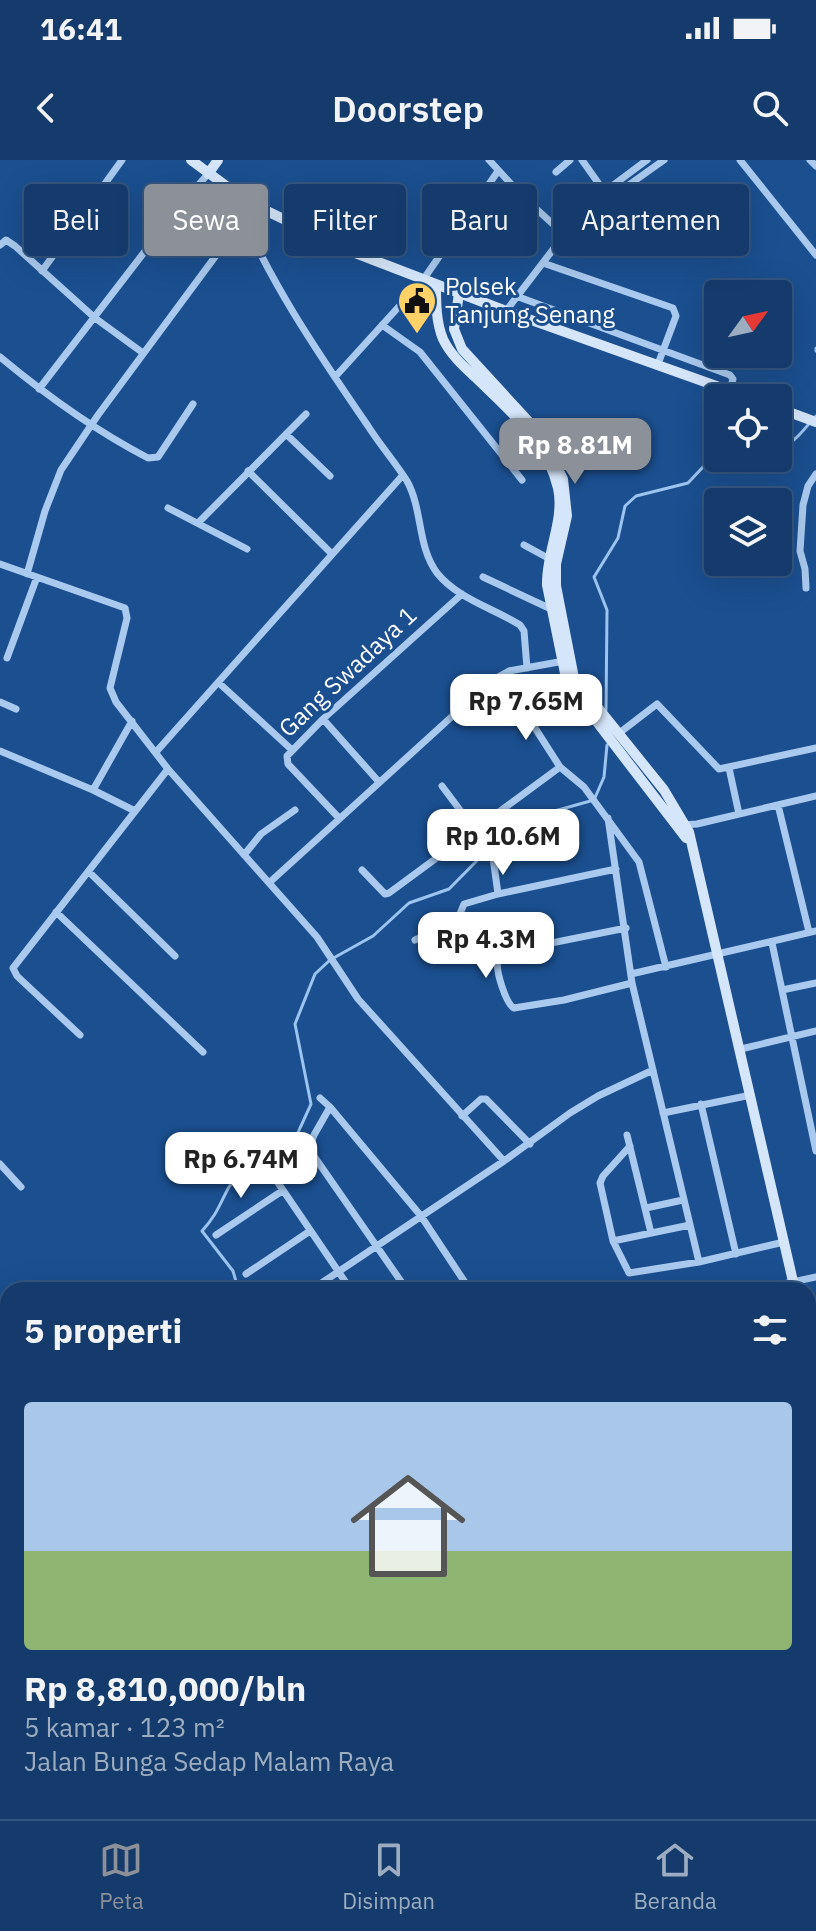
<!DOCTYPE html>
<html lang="id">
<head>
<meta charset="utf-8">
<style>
  body { margin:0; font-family:"IBM Plex Sans",sans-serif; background:#1d4271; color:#f1f3f6; height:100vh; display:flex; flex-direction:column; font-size:30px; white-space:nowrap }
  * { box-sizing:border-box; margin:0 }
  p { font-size:26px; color:#9dadc1 }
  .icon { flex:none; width:44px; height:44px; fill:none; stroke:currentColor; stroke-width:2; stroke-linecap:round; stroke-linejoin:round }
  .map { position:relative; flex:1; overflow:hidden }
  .side { position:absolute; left:0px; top:1122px; width:816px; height:538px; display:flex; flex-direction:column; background:#143b6b; border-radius:24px 24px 0 0; box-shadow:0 8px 32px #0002,0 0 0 2px #33557e }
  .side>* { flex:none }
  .top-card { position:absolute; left:24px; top:24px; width:768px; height:72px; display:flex; gap:16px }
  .needle { width:52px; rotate:57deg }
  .controls { position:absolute; left:704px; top:120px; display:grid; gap:16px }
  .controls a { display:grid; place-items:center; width:88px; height:88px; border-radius:8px; background:#143b6b; box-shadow:0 8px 32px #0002,0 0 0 2px #33557e; font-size:40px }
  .price { position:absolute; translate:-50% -68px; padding:0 18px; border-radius:16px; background:#fff; color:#222; font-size:26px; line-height:52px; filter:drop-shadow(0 2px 4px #0008) }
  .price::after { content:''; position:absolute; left:50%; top:48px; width:24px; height:18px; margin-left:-12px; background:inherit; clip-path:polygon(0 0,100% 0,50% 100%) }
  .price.selected { background:#8c9099; color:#fff }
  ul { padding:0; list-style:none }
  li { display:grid; align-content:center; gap:16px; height:424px; padding:0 24px }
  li+li { border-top:2px solid #33557e }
  li span { display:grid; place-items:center; height:248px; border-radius:8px; color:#555 }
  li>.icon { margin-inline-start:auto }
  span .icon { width:144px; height:144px; fill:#fffc; stroke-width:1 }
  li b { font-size:34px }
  h2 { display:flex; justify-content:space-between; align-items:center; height:96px; padding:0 24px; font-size:34px }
  .chip { padding:0 28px; border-radius:8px; background:#143b6b; box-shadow:0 8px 32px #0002,0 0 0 2px #33557e; font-size:28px; line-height:72px }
  .chip.selected { background:#8c9099; color:#fff }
  .status { display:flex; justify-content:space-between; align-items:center; height:56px; padding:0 40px; background:#143b6b; direction:ltr }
  .status svg { height:22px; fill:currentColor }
  header { display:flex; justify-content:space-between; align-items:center; height:104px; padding:0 24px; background:#143b6b; font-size:36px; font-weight:600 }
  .tabs { display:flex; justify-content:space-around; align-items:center; height:112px; border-top:2px solid #33557e; background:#143b6b; font-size:22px; color:#9dadc1 }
  .tabs a { display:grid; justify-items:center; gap:4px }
  .tabs .selected { color:#8c9099 }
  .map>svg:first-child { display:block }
</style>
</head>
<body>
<div class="status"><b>16:41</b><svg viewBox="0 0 49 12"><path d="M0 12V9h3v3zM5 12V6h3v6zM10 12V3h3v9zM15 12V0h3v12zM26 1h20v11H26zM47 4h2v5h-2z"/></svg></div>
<header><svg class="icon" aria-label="back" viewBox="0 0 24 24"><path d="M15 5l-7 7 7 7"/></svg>Doorstep<svg class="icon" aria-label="search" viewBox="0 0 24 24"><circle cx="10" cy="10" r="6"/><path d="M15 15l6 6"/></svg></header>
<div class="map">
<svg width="816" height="1659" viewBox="0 0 816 1659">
  <rect width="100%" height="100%" fill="#1b4f8f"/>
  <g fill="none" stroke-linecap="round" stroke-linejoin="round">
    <path stroke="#9cc4f0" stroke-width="3" d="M 816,188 L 816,191
      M 778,287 C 794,286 805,267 816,256
      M 606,550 L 607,450 L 594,417 L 618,378 L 625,346 L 636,336 L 688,323 L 718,291
      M 237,1125 L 233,1111 L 202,1071 C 218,1053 219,1045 229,1027 C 241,1008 269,999 289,992 L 311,944 L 295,864 L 315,814 L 330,800 L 373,776 L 409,743 L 449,729 L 515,662 L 594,640 L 604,617 L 607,585"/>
    <path stroke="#a9c9ee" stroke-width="7" d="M 489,0 L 522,36 L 565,75
      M 582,0 L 606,34
      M 740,0 L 816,95
      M 810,0 L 816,6
      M 556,12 L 570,0
      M 234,34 C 263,113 320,196 368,266 C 380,285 395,302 407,321 C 423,350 417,386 437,413 C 458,439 493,448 520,465 L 524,471 L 527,508
      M 561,79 L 609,39 L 664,0
      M 0,85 L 6,80 L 15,86 L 95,158 L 143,193
      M 543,103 L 673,148 L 676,156 L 658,204
      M 42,111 L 122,0
      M 516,136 L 730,215 L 733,219 L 730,230
      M 506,151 L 561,79 L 562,73 L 604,32 L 647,0
      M 382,165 L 420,192 L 522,320
      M 0,197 C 47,236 94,270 148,298 L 158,297 L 193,244
      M 335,217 L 423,120 L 498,11
      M 39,229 L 179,47 L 208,14
      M 286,274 L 330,316
      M 248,311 L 331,393
      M 168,348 L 247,389
      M 199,362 L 306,254
      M 524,385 L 548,398
      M 0,404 L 125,448 L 127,458 L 110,528 L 116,542 L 168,609 L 317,777 L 358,839 L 504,1001
      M 27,414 L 45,351 L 61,310 L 98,255 L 243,59
      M 483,417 L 551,449
      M 806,428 L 805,409 L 800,391 L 803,345 L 808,326 L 816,314
      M 7,498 L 37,417
      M 509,511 L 528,557 L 560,607 L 584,627 L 639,702 L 666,807
      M 219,523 L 292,590
      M 0,542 L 16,549
      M 323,559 L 379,622
      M 618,574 L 657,544 L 719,609 L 816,588
      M 0,591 L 93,630 L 135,651
      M 156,592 L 403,315
      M 729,608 L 739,654
      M 442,626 L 475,670
      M 93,630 L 132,561
      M 778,645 L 809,772
      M 339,658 L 288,604 L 287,596 L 323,559 L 462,434
      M 608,658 L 632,823 L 699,1102
      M 682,665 L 697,664 L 816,636
      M 492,690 L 498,734
      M 244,695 L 261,674 L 295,650
      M 362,710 L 385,734 L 389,733 L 560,607
      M 89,712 L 175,796
      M 270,722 L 491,521 L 509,511 L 564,501
      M 56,752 L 203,892
      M 626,768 L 507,792 C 503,794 499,795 498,800 C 495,810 506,844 514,848 L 564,840 L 632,823
      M 415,780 L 457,761 L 464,744 L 498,734 L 616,709
      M 772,783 L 816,991
      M 631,814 L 816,771
      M 782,830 L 816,823
      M 80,875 L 17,816 L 13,808 L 168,609
      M 741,889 L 816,871
      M 320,938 L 330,947 L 421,1056 L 470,1130
      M 701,944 L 736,1094
      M 330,947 L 314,975 L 309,989 L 407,1130
      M 663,953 L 751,935
      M 462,956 L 481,939 L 486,939 L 530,984
      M 627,975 L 651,1073
      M 630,986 L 603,1016 L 600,1023 L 613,1081 L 629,1113 L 699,1102 L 784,1082
      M 0,1004 L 21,1027
      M 272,1014 L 351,1130
      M 646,1048 L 683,1040
      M 216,1075 L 282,1031
      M 613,1081 L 690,1065
      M 246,1114 L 310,1071
      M 311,1130 L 504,1001 L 570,953 L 598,936 L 653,910
      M 755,1130 L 816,1117
      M 808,1173 L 816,1172
      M 808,1342 L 816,1339
      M 808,1461 L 816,1458
      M 808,1513 L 816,1522
      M 808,1603 L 816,1596
      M 808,1638 L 816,1646
      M 362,1652 L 362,1655
      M 462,1652 L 469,1659
      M 622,1652 L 628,1659
      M 415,1658 L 416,1659
      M 748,1659 L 755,1652"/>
    <path stroke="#d6e6fa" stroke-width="10" d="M 191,0 L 248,42 L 350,91 L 506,151 L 750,238
      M 208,14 L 218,0
      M 436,125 C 436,143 436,162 443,179 C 450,194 463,206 475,217 C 508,249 547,281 558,328 C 565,360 546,393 547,425 L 567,523 L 686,678
      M 459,133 L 454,169 L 462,189 L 541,275 L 563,319 L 567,356 L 556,404 L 556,426 L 574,518 L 664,630 L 689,672 L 795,1130
      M 778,248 L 816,262
      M 808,1192 L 816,1227
      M 808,1401 L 816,1398
      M 516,1659 L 522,1652"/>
  </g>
  <defs>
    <g id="civic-pin" transform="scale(2)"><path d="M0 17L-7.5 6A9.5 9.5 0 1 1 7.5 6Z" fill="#ffd166" stroke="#1b4f8f"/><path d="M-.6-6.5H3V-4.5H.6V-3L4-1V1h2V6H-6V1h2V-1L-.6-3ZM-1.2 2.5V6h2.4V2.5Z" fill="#111"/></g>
  </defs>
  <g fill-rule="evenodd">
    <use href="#civic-pin" x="417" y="141"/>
  </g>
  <g text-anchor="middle" stroke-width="6" stroke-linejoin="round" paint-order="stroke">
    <g font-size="24" fill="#fff" stroke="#1b4f8f" text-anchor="start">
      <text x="445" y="135">Polsek<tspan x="445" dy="28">Tanjung Senang</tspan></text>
    </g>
    <g font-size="24" fill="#fff" stroke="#1b4f8f">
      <text transform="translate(348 512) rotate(-43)" y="8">Gang Swadaya 1</text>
    </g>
  </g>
</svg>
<div class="controls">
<a><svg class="needle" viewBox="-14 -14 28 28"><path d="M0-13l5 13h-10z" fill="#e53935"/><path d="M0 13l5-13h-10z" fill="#9dadc1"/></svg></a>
<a><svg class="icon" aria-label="locate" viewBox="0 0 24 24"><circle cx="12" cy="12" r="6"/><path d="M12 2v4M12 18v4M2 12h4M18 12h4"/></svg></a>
<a><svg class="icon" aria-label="layers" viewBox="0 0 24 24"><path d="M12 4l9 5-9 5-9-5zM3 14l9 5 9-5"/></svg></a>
</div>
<b class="price selected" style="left:575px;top:326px">Rp 8.81M</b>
<b class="price" style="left:526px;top:582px">Rp 7.65M</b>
<b class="price" style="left:503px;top:717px">Rp 10.6M</b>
<b class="price" style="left:486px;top:820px">Rp 4.3M</b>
<b class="price" style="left:241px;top:1040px">Rp 6.74M</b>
<div class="top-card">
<a class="chip">Beli</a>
<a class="chip selected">Sewa</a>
<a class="chip">Filter</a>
<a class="chip">Baru</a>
<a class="chip">Apartemen</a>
</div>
<section class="side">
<h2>5 properti<svg class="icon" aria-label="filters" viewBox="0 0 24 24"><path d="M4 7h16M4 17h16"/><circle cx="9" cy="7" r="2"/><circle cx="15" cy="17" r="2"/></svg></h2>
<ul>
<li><span style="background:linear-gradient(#a9c7e8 60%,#8fb573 0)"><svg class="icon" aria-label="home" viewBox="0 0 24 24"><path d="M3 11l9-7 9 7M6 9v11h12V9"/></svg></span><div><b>Rp 8,810,000/bln</b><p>5 kamar · 123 m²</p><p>Jalan Bunga Sedap Malam Raya</p></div></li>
</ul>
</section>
</div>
<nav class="tabs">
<a class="selected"><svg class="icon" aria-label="map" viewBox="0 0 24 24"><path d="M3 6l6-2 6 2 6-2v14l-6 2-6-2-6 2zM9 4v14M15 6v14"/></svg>Peta</a>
<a><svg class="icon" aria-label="saved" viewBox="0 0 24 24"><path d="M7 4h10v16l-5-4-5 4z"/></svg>Disimpan</a>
<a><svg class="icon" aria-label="home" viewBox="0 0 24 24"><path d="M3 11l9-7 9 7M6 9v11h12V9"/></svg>Beranda</a>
</nav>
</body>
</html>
